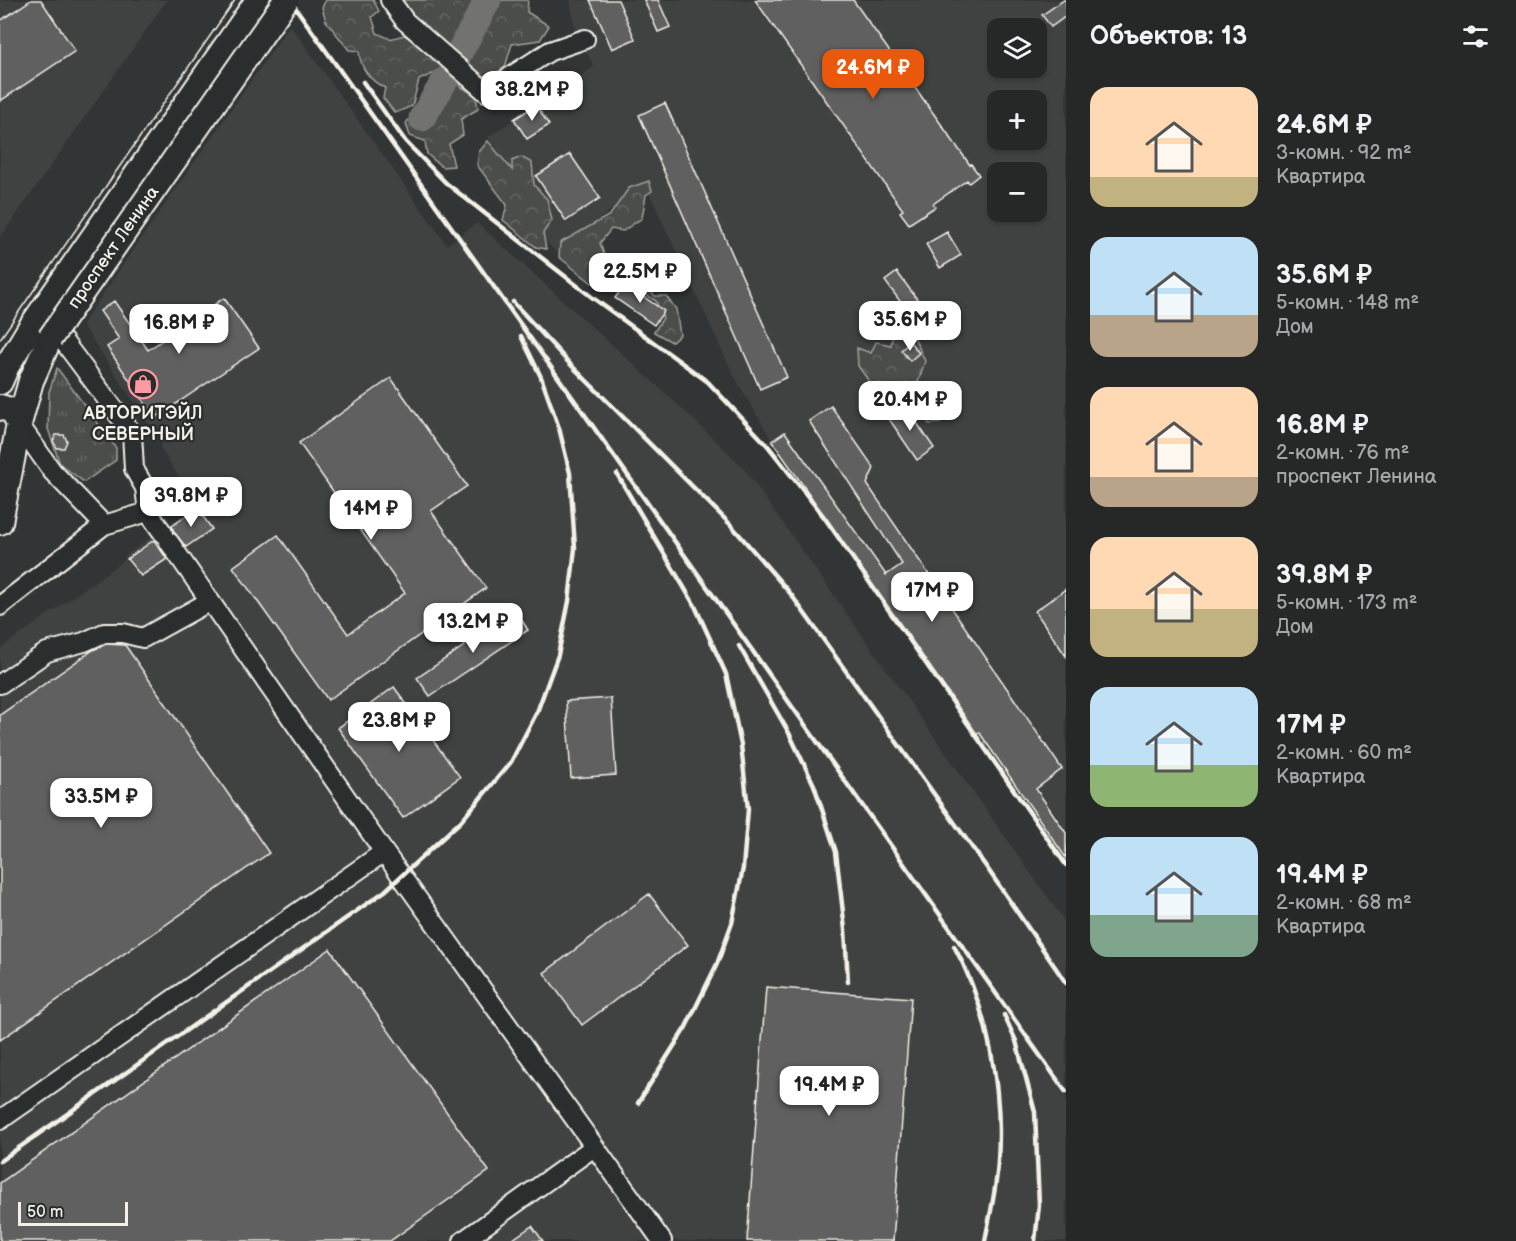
<!DOCTYPE html>
<html lang="ru">
<head>
<meta charset="utf-8">
<style>
  body { margin:0; font-family:"Balsamiq Sans",sans-serif; background:#323434; color:#f1f3f6; height:100vh; display:flex; flex-direction:column; font-size:22px; white-space:nowrap }
  * { box-sizing:border-box; margin:0 }
  p { font-size:20px; color:#a4a6a8 }
  .icon { flex:none; width:33px; height:33px; fill:none; stroke:currentColor; stroke-width:2; stroke-linecap:round; stroke-linejoin:round }
  .map { position:relative; flex:1; overflow:hidden }
  .details { display:flex; flex-direction:column; background:#262828; width:450px }
  .details>* { flex:none }
  .buttons { position:absolute; left:987px; top:18px; display:grid; gap:12px }
  .buttons a { display:grid; place-items:center; width:60px; height:60px; border-radius:12px; background:#262828; box-shadow:0 2px 4px #0004,0 0 0 2px #424445; font-size:30px }
  .scale { position:absolute; left:18px; bottom:15px; width:110px; box-sizing:border-box; padding-left:6px; border:3px solid #f4f1e8; border-top:0; font-size:16px; line-height:21px; white-space:nowrap; color:#f4f1e8; -webkit-text-stroke:4px #2a2d2e; paint-order:stroke }
  .price { position:absolute; translate:-50% -51px; padding:0 14px; border-radius:12px; background:#fff; color:#222; font-size:20px; line-height:39px; filter:drop-shadow(0 2px 3px #0008) }
  .price::after { content:''; position:absolute; left:50%; top:36px; width:18px; height:14px; margin-left:-9px; background:inherit; clip-path:polygon(0 0,100% 0,50% 100%) }
  .price.on { background:#ea580c; color:#fff }
  ul { padding:0; list-style:none }
  li { display:flex; align-items:center; gap:18px; height:150px; padding:0 24px }
  li span { display:grid; place-items:center; flex:none; width:168px; height:120px; border-radius:18px; color:#555 }
  li>.icon { margin-inline-start:auto }
  span .icon { width:72px; height:72px; fill:#fffc; stroke-width:1 }
  li b { font-size:26px }
  h2 { display:flex; justify-content:space-between; align-items:center; height:72px; padding:0 24px; font-size:26px }
  main { display:flex; flex:1; min-height:0 }
  .map>svg:first-child { display:block }
</style>
</head>
<body>
<main>
<div class="map">
<svg width="1066" height="1241" viewBox="0 0 1066 1241">
  <defs>
    <pattern id="grass-tufts" width="24" height="20" patternUnits="userSpaceOnUse" patternTransform="scale(1.5)"><rect width="24" height="20" fill="#4b4d4c"/><path d="M3 7l-1-3M5 7V3M7 7l1-3M15 17l-1-3M17 17v-4M19 17l1-3" fill="none" stroke="#666766"/></pattern>
    <pattern id="forest-crowns" width="20" height="18" patternUnits="userSpaceOnUse" patternTransform="scale(1.5)"><rect width="20" height="18" fill="#4b4d4c"/><path d="M2 6a3 3 0 1 1 6 0M12 15a3 3 0 1 1 6 0" fill="none" stroke="#666766"/></pattern>
  </defs>
  <rect width="100%" height="100%" fill="#323535"/>
  <filter id="ink" filterUnits="userSpaceOnUse"><feTurbulence type="fractalNoise" baseFrequency=".0167" numOctaves="2"/><feDisplacementMap in="SourceGraphic" scale="12" xChannelSelector="R" yChannelSelector="G"/><feConvolveMatrix kernelMatrix="1 2 1 2 8 2 1 2 1" color-interpolation-filters="sRGB"/></filter>
  <g filter="url(#ink)">
    <path fill="#404242" fill-rule="evenodd" d="M 0,0 L 167,0 L 0,238 Z
      M 570,0 L 1066,0 L 1066,858 L 772,441 L 733,374 L 645,184 L 556,252 L 512,206 L 524,196 L 488,137 L 594,67 L 575,29 ZM 998,28 L 1036,28 L 1036,68 L 998,68 ZM 998,100 L 1036,100 L 1036,140 L 998,140 ZM 998,172 L 1036,172 L 1036,212 L 998,212 Z
      M 290,25 L 447,245 L 477,223 L 674,401 L 743,467 L 1066,923 L 1066,1241 L 0,1241 L 0,649 L 126,559 L 125,556 L 197,505 L 160,448 L 164,431 L 148,423 L 82,324 Z"/>
    <path fill="url(#grass-tufts)" stroke="#a09f9a" stroke-width="1.5" d="M 57,368 L 116,448 L 116,460 L 84,482 L 60,464 L 48,429 L 49,392 Z"/>
    <path fill="url(#forest-crowns)" stroke="#a09f9a" stroke-width="1.5" d="M 326,0 L 373,0 L 379,11 L 372,17 L 377,33 L 390,39 L 404,35 L 413,40 L 432,39 L 400,0 L 528,0 L 527,12 L 549,26 L 540,40 L 512,44 L 502,77 L 480,76 L 464,66 L 460,86 L 476,96 L 478,109 L 461,119 L 463,135 L 449,144 L 454,166 L 442,167 L 427,154 L 425,141 L 410,136 L 406,124 L 408,120 L 416,120 L 425,109 L 440,108 L 440,95 L 446,90 L 432,74 L 419,80 L 412,106 L 395,113 L 383,98 L 385,88 C 370,81 360,68 359,51 L 349,50 L 326,21 L 322,7 Z
      M 488,141 L 512,170 L 512,161 L 521,157 L 532,163 L 534,185 L 547,199 L 552,220 L 543,233 L 546,249 L 536,247 L 503,220 L 507,205 L 477,165 L 479,152 Z
      M 649,181 L 652,191 L 646,195 L 642,218 L 623,231 L 611,229 L 600,243 L 612,277 L 637,275 L 655,296 L 666,296 L 676,309 L 680,335 L 672,342 L 654,332 L 663,318 L 656,301 L 631,285 L 592,283 L 559,257 L 560,243 L 610,215 L 629,188 Z
      M 906,326 L 913,335 L 925,361 L 918,382 L 944,409 L 940,423 L 929,424 L 908,390 L 884,402 L 858,366 L 857,348 L 871,353 L 876,342 L 891,345 L 894,328 Z"/>
    <g fill="none" stroke-linecap="round" stroke-linejoin="round">
      <path stroke="#727370" stroke-width="27" d="M 459,53 L 488,0
        M 422,118 L 445,80"/>
    </g>
    <path fill="#5f605f" stroke="#f4f1e8" stroke-width="1.5" d="M 31,0 L 41,0 L 75,51 L 0,101 L 0,21 Z
      M 590,0 L 618,0 L 635,39 L 612,49 Z
      M 644,0 L 658,0 L 670,27 L 658,32 Z
      M 755,0 L 853,0 L 970,165 L 971,164 L 979,175 L 969,183 L 967,180 L 953,190 L 933,204 L 935,207 L 909,224 L 900,212 L 903,210 Z
      M 1064,0 L 1066,0 L 1066,16 L 1051,27 L 1042,15 Z
      M 665,103 L 787,377 L 760,389 L 639,115 Z
      M 536,105 L 549,125 L 527,139 L 514,119 Z
      M 570,154 L 600,198 L 566,221 L 536,176 Z
      M 947,232 L 961,255 L 940,268 L 926,244 Z
      M 897,272 L 931,318 L 919,327 L 885,281 Z
      M 625,284 L 664,311 L 654,325 L 615,298 Z
      M 224,298 L 259,348 L 155,418 L 107,347 L 119,339 L 100,311 L 114,301 L 148,350 Z
      M 910,342 L 919,353 L 910,361 L 901,350 Z
      M 391,378 L 467,486 L 431,511 L 486,588 L 328,700 L 233,567 L 278,535 L 348,634 L 405,593 L 299,443 Z
      M 904,404 L 934,448 L 917,460 L 887,416 Z
      M 831,406 L 874,468 L 867,484 L 1062,769 L 1036,789 L 1066,833 L 1066,858 L 979,732 L 977,734 L 772,441 L 785,432 L 886,575 L 902,564 L 809,421 Z
      M 56,435 L 64,435 L 67,441 L 64,448 L 57,448 L 53,441 Z
      M 197,508 L 212,529 L 186,547 L 174,532 L 172,526 Z
      M 154,540 L 167,559 L 141,576 L 127,559 Z
      M 1066,589 L 1066,656 L 1035,611 Z
      M 516,611 L 528,630 L 430,696 L 417,678 Z
      M 106,644 L 125,645 L 269,853 L 0,1040 L 0,715 L 93,650 Z
      M 394,687 L 460,777 L 403,818 L 338,728 Z
      M 611,698 L 616,775 L 571,778 L 566,701 Z
      M 649,894 L 688,945 L 582,1025 L 544,973 Z
      M 330,949 L 489,1171 L 390,1241 L 0,1241 L 0,1183 Z
      M 766,987 L 911,998 L 893,1241 L 747,1241 Z
      M 532,1226 L 543,1241 L 510,1241 Z"/>
    <g fill="none" stroke-linecap="round" stroke-linejoin="round">
      <g stroke="#f4f1e8" stroke-width="22">
        <path id="minor" d="M 390,0 L 405,21 L 486,92 L 550,51 L 585,39
          M 19,424 L 52,471 L 104,525
          M 148,512 L 163,533
          M 169,542 L 384,852 L 662,1241
          M 0,606 L 104,525 L 148,512 L 145,488 L 134,469 L 132,433 L 64,342 L 53,334
          M 0,684 L 47,652 L 84,642 L 104,633 L 123,633 L 143,638 L 210,601
          M 0,1120 L 384,852
          M 463,1241 L 594,1147"/>
      </g>
      <g stroke="#f4f1e8" stroke-width="28">
        <path id="major" d="M 0,382 L 7,366 L 30,328 L 258,0
          M 0,407 L 13,411 L 19,424
          M 0,522 L 19,424 L 31,381 L 50,338"/>
      </g>
      <use href="#minor" stroke="#2a2d2e" stroke-width="18"/>
      <use href="#major" stroke="#2a2d2e" stroke-width="24"/>
      <path stroke="#f4f1e8" stroke-width="1.5" d="M 0,339 L 235,0"/>
      <path stroke="#f4f1e8" stroke-width="4.5" d="M 290,0 L 1066,1092
        M 363,82 L 406,142 L 446,183 L 593,298 L 708,382 L 768,446 L 824,517 L 1066,865
        M 513,302 L 570,364 L 730,524 L 790,593 L 987,868 L 1066,983
        M 617,474 L 695,606 L 726,674 L 741,745 L 748,809 L 743,868 L 732,923 L 717,964 L 686,1027 L 638,1103
        M 739,646 L 789,733 L 814,785 L 836,852 L 845,930 L 848,982
        M 954,946 C 988,1008 1003,1090 998,1160 C 997,1187 990,1214 985,1241
        M 1004,1015 L 1016,1041 L 1035,1112 L 1039,1205 L 1035,1241
        M 0,1161 L 385,891 L 461,821 L 511,762 L 537,712 L 558,655 L 569,601 L 575,548 L 570,473 L 559,428 L 541,377 L 521,336"/>
      <g stroke="#f4f1e8" stroke-width="28" stroke-linecap="butt">
        <path id="major-bridge" d="M 50,338 L 286,0"/>
      </g>
      <use href="#major-bridge" stroke="#2a2d2e" stroke-width="24"/>
    </g>
  </g>
  <defs>
    <g id="shop-ring" transform="scale(1.5)"><circle r="9.5" fill="#2a2d2e" stroke="#ff9aa2" stroke-width="1.5"/><path d="M-5-2.5h2.3a2.7 3.5 0 0 1 5.4 0H5L5.5 6h-11ZM-1.5-2.5h3a1.5 2.3 0 0 0-3 0Z" fill="#ff9aa2"/></g>
  </defs>
  <g fill-rule="evenodd">
    <use href="#shop-ring" x="143" y="384"/>
  </g>
  <g text-anchor="middle" stroke-width="4.5" stroke-linejoin="round" paint-order="stroke">
    <g font-size="18" fill="#f4f1e8" stroke="#2a2d2e">
      <text transform="translate(113 247) rotate(-55)" y="6">проспект Ленина</text>
    </g>
    <g font-size="18" font-weight="bold" fill="#f4f1e8" stroke="#2a2d2e">
      <text x="143" y="419">АВТОРИТЭЙЛ<tspan x="143" dy="21">СЕВЕРНЫЙ</tspan></text>
    </g>
  </g>
</svg>
<div class="buttons">
<a><svg class="icon" aria-label="layers" viewBox="0 0 24 24"><path d="M12 4l9 5-9 5-9-5zM3 14l9 5 9-5"/></svg></a>
<a>+</a>
<a>−</a>
</div>
<div class="scale">50 m</div>
<b class="price on" style="left:873px;top:100px">24.6M ₽</b>
<b class="price" style="left:532px;top:122px">38.2M ₽</b>
<b class="price" style="left:640px;top:304px">22.5M ₽</b>
<b class="price" style="left:910px;top:352px">35.6M ₽</b>
<b class="price" style="left:179px;top:355px">16.8M ₽</b>
<b class="price" style="left:910px;top:432px">20.4M ₽</b>
<b class="price" style="left:191px;top:528px">39.8M ₽</b>
<b class="price" style="left:371px;top:541px">14M ₽</b>
<b class="price" style="left:932px;top:623px">17M ₽</b>
<b class="price" style="left:473px;top:654px">13.2M ₽</b>
<b class="price" style="left:399px;top:753px">23.8M ₽</b>
<b class="price" style="left:101px;top:829px">33.5M ₽</b>
<b class="price" style="left:829px;top:1117px">19.4M ₽</b>
</div>
<section class="details">
<h2>Объектов: 13<svg class="icon" aria-label="filters" viewBox="0 0 24 24"><path d="M4 7h16M4 17h16"/><circle cx="9" cy="7" r="2"/><circle cx="15" cy="17" r="2"/></svg></h2>
<ul>
<li><span style="background:linear-gradient(#ffd9b3 75%,#c2b280 0)"><svg class="icon" aria-label="home" viewBox="0 0 24 24"><path d="M3 11l9-7 9 7M6 9v11h12V9"/></svg></span><div><b>24.6M ₽</b><p>3-комн. · 92 m²</p><p>Квартира</p></div></li>
<li><span style="background:linear-gradient(#bfe0f5 65%,#b9a48a 0)"><svg class="icon" aria-label="home" viewBox="0 0 24 24"><path d="M3 11l9-7 9 7M6 9v11h12V9"/></svg></span><div><b>35.6M ₽</b><p>5-комн. · 148 m²</p><p>Дом</p></div></li>
<li><span style="background:linear-gradient(#ffd9b3 75%,#b9a48a 0)"><svg class="icon" aria-label="home" viewBox="0 0 24 24"><path d="M3 11l9-7 9 7M6 9v11h12V9"/></svg></span><div><b>16.8M ₽</b><p>2-комн. · 76 m²</p><p>проспект Ленина</p></div></li>
<li><span style="background:linear-gradient(#ffd9b3 60%,#c2b280 0)"><svg class="icon" aria-label="home" viewBox="0 0 24 24"><path d="M3 11l9-7 9 7M6 9v11h12V9"/></svg></span><div><b>39.8M ₽</b><p>5-комн. · 173 m²</p><p>Дом</p></div></li>
<li><span style="background:linear-gradient(#bfe0f5 65%,#8fb573 0)"><svg class="icon" aria-label="home" viewBox="0 0 24 24"><path d="M3 11l9-7 9 7M6 9v11h12V9"/></svg></span><div><b>17M ₽</b><p>2-комн. · 60 m²</p><p>Квартира</p></div></li>
<li><span style="background:linear-gradient(#bfe0f5 65%,#7fa58c 0)"><svg class="icon" aria-label="home" viewBox="0 0 24 24"><path d="M3 11l9-7 9 7M6 9v11h12V9"/></svg></span><div><b>19.4M ₽</b><p>2-комн. · 68 m²</p><p>Квартира</p></div></li>
</ul>
</section>
</main>
</body>
</html>
